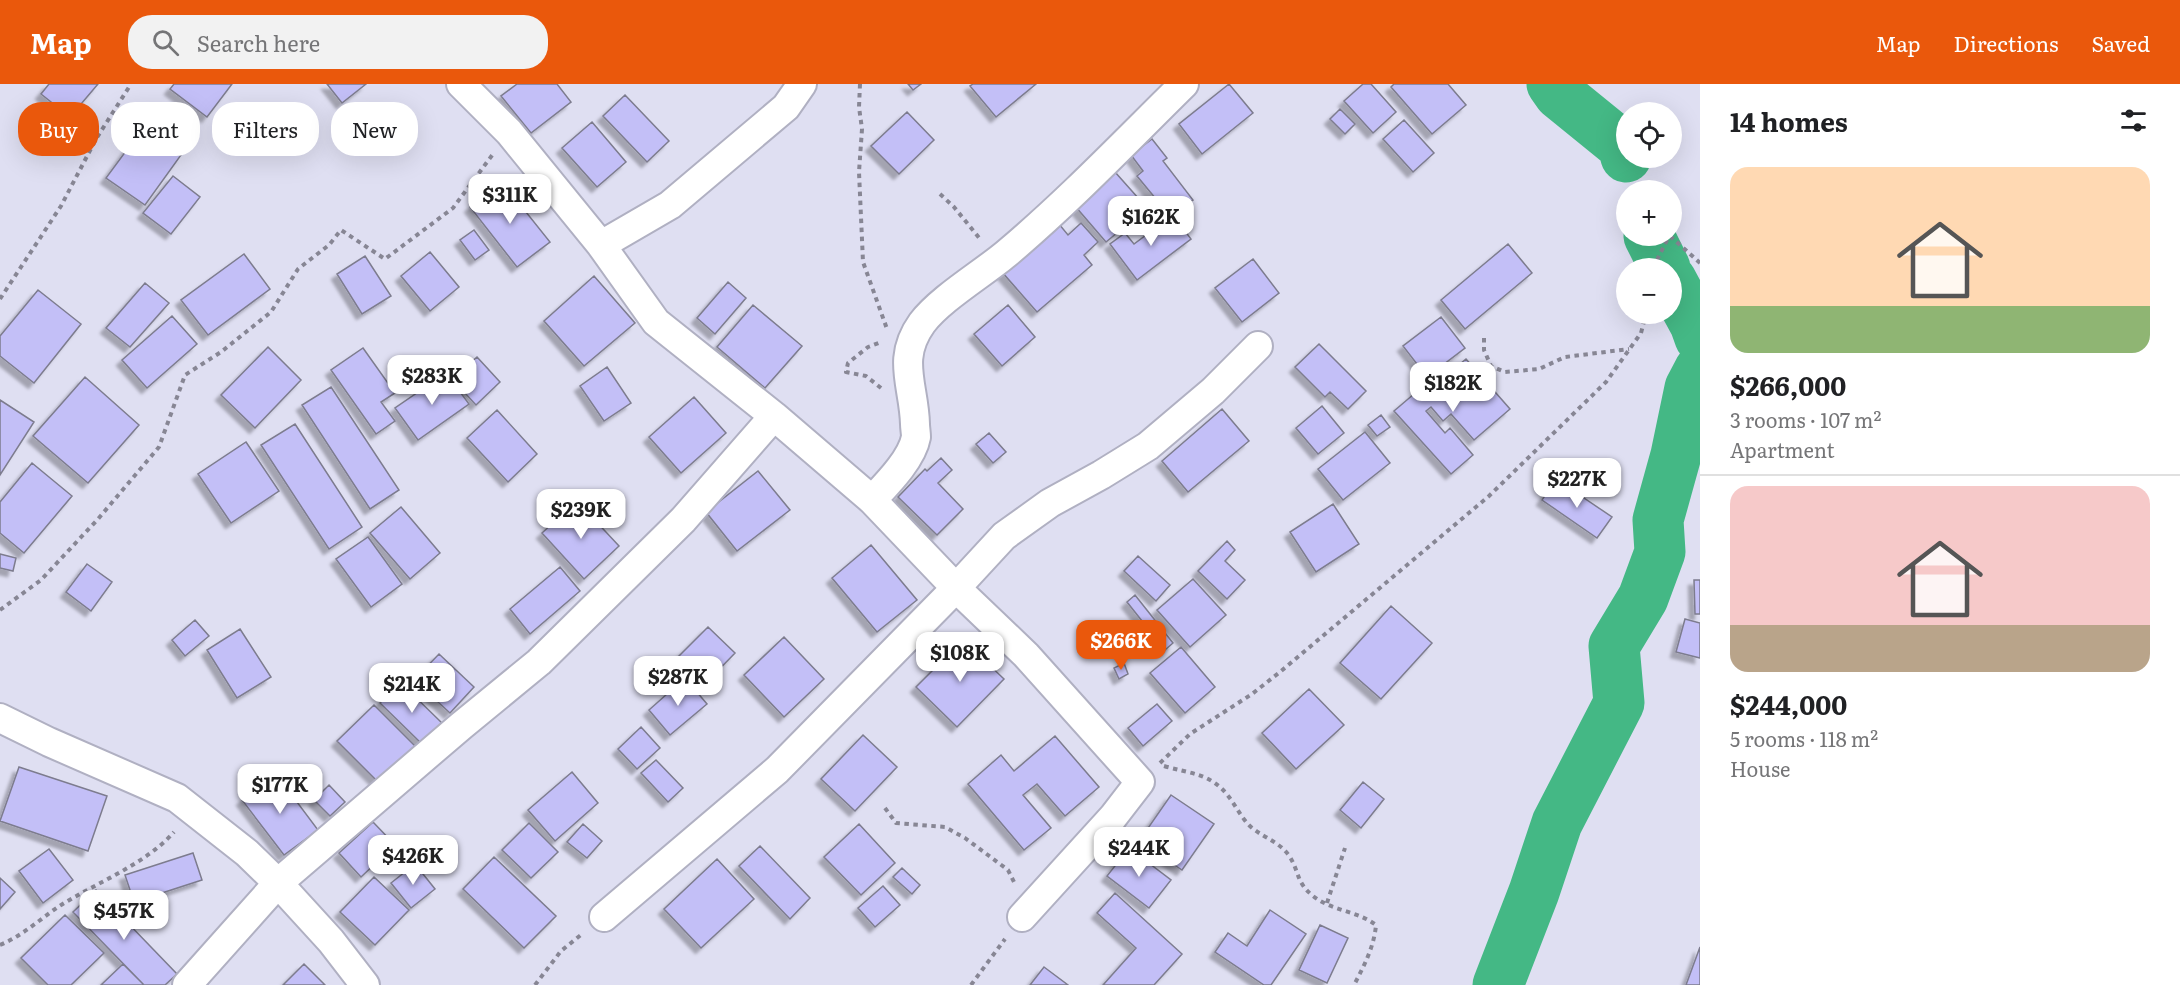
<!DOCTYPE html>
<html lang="en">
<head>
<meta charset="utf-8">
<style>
  body { margin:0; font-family:Literata,serif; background:#f2f2f2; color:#202124; height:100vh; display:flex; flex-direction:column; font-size:22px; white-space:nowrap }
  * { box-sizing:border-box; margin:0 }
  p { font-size:20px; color:#757577 }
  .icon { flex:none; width:33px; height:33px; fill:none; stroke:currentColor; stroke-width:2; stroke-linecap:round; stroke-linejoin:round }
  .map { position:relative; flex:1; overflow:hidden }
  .drawer { display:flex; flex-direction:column; background:#fff; width:480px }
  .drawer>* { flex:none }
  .guide { position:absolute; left:18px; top:18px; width:570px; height:54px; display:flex; gap:12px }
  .buttons { position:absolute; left:1616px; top:18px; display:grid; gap:12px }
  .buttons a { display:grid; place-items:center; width:66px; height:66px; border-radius:50%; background:#fff; box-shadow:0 6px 24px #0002; font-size:30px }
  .price { position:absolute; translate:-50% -51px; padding:0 14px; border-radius:12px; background:#fff; color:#222; font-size:20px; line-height:39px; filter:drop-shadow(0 2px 3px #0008) }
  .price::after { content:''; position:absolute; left:50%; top:36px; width:18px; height:14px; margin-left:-9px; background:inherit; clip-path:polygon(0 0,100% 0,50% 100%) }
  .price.current { background:#ea580c; color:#fff }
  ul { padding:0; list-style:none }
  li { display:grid; align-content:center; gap:12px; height:318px; padding:0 30px }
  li+li { border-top:2px solid #e0e0e0 }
  li span { display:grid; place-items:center; height:186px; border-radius:18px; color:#555 }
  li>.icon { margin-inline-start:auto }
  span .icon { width:108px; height:108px; fill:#fffc; stroke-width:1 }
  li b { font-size:26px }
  h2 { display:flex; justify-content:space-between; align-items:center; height:72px; padding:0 30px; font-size:26px }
  .tag { padding:0 21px; border-radius:24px; background:#fff; box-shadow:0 6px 24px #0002; font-size:21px; line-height:54px }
  .tag.current { background:#ea580c; color:#fff }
  header { display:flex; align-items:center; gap:36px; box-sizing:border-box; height:84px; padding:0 30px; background:#ea580c; color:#fff }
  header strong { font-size:28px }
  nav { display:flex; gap:33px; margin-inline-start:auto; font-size:21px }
  .search { width:420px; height:54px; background:#f2f2f2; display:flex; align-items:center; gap:15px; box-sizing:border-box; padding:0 21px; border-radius:24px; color:#757577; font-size:22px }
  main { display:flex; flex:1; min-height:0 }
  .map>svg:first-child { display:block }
</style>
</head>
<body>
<header>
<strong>Map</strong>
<div class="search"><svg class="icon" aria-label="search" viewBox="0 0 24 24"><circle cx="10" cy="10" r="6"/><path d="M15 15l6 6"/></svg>Search here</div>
<nav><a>Map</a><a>Directions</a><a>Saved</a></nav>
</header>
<main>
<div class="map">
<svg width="1700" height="901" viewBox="0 0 1700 901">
  <defs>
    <filter id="shadow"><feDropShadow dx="-5.5" dy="5.5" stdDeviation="1.5" flood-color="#0004"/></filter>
  </defs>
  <rect width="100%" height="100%" fill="#dfdff2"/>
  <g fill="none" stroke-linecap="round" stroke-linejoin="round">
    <path stroke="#44b885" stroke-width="51" d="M 1552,0 L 1559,10 L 1623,62 L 1626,73
      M 1649,152 L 1665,184
      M 1671,196 L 1695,240 L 1700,254
      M 1498,901 L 1534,808 L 1557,739 L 1619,619 L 1614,562 L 1643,514 L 1660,468 L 1658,436 L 1676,371 L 1690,304 L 1700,285"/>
  </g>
  <path fill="#c3bff7" stroke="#7d7c8e" stroke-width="1.5" filter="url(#shadow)" d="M 49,0 L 98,0 L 70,33 L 41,10 Z
    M 174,0 L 232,0 L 207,33 L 170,5 Z
    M 327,0 L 366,0 L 342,19 Z
    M 517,0 L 557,0 L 571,18 L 531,49 L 501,12 Z
    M 908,0 L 921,0 L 913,6 Z
    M 973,0 L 1036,0 L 996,33 L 970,2 Z
    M 1229,0 L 1253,29 L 1202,70 L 1179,40 Z
    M 1363,0 L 1371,0 L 1396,28 L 1373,49 L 1344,17 Z
    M 1394,0 L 1448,0 L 1466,21 L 1432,50 L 1391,3 Z
    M 625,11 L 669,57 L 647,78 L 603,32 Z
    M 1340,25 L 1355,40 L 1345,50 L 1330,35 Z
    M 907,28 L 934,56 L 899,90 L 871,62 Z
    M 1404,36 L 1434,69 L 1413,88 L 1383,55 Z
    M 592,38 L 626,78 L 597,103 L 562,64 Z
    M 143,44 L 181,71 L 145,121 L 106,94 Z
    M 1152,55 L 1167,74 L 1163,77 L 1193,116 L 1170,132 L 1137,92 L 1143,87 L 1131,71 Z
    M 1115,88 L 1147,124 L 1106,158 L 1075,122 Z
    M 173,92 L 200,113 L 171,150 L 143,129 Z
    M 502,98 L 550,158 L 517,183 L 470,123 Z
    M 1173,131 L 1191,155 L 1137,196 L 1110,160 L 1125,149 L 1134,160 Z
    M 1081,139 L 1098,158 L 1084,171 L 1092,181 L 1037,228 L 1002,188 L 1059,140 L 1068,151 Z
    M 474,146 L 489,166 L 475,176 L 460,156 Z
    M 1508,160 L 1532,189 L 1465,245 L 1441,216 Z
    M 430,168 L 459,203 L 430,227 L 401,192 Z
    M 244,170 L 270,205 L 208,251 L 181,216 Z
    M 365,172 L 391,212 L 362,230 L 337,190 Z
    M 1253,175 L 1279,209 L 1242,238 L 1215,204 Z
    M 594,192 L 635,239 L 584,282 L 544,237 Z
    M 728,198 L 746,214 L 715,250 L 697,234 Z
    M 145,199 L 169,219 L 130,263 L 106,244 Z
    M 38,206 L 81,240 L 34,299 L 0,272 L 0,252 Z
    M 753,221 L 802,262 L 765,304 L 717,263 Z
    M 1008,221 L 1035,253 L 1002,282 L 974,250 Z
    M 172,232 L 197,260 L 147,304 L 122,276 Z
    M 1441,233 L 1465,264 L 1427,293 L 1403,262 Z
    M 1319,260 L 1366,307 L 1348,325 L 1330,308 L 1325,313 L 1295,283 Z
    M 268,263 L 301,296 L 255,344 L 221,311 Z
    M 363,264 L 395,309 L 381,318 L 395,337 L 376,350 L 331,286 Z
    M 477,273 L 500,298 L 476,321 L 452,295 Z
    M 1466,275 L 1510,325 L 1474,356 L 1451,330 L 1443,337 L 1431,323 L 1426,327 L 1445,349 L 1450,344 L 1473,371 L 1451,390 L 1394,327 L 1421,304 L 1425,309 Z
    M 607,283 L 631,319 L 604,337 L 580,302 Z
    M 446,289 L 469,320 L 418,356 L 395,324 Z
    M 85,293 L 139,341 L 88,399 L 33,352 Z
    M 331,303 L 399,406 L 370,425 L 302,321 Z
    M 694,313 L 726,349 L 681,389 L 649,353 Z
    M 0,316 L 34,338 L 0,391 Z
    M 1322,322 L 1344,349 L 1318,370 L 1296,344 Z
    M 1222,325 L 1249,357 L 1188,408 L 1162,377 Z
    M 497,326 L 537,370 L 508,398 L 467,354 Z
    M 1381,331 L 1390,343 L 1377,352 L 1368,341 Z
    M 295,340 L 362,443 L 329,465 L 261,361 Z
    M 1365,348 L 1390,379 L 1343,416 L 1318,385 Z
    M 989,349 L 1006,368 L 993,379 L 976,360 Z
    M 246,358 L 279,407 L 231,439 L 198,390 Z
    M 941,374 L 952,386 L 938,399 L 963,425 L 937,451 L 898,413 L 925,385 L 927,387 Z
    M 32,379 L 72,412 L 24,469 L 0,449 L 0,418 Z
    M 758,387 L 790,426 L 737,467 L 706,428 Z
    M 1556,395 L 1612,433 L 1597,454 L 1542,416 Z
    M 577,417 L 619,462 L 584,495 L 542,449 Z
    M 1333,420 L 1359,460 L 1316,488 L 1290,448 Z
    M 401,423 L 440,469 L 410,495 L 370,449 Z
    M 368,453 L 402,500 L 371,523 L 336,475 Z
    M 1227,457 L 1235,466 L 1225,477 L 1245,496 L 1227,515 L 1198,487 Z
    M 871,461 L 917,516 L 877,548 L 832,494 Z
    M 0,470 L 16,474 L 13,487 L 0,484 Z
    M 1138,472 L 1170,501 L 1156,517 L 1124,487 Z
    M 87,480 L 112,498 L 91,527 L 66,508 Z
    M 560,483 L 580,507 L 530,550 L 510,525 Z
    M 1193,495 L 1226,531 L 1190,563 L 1157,526 Z
    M 1694,496 L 1700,496 L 1700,530 L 1695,530 Z
    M 1135,511 L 1173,559 L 1165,566 L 1127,518 Z
    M 1391,522 L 1432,559 L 1381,615 L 1340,579 Z
    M 1685,535 L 1700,539 L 1700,574 L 1676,568 Z
    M 195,536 L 209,552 L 185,572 L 172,556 Z
    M 708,543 L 735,569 L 703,602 L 675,576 Z
    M 240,545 L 271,593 L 237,614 L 207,566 Z
    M 1126,546 L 1137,554 L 1126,570 L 1115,561 Z
    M 784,553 L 824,595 L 784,633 L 744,591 Z
    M 963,556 L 1004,595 L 957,643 L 916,603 Z
    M 1181,563 L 1215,603 L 1185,629 L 1150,589 Z
    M 439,570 L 474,603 L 450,629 L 414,596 Z
    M 1124,579 L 1128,590 L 1119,595 L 1114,584 Z
    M 685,594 L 707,620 L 670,651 L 649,626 Z
    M 400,598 L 444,641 L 424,662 L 380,619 Z
    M 1309,605 L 1344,641 L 1296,685 L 1262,649 Z
    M 1157,620 L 1172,637 L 1143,662 L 1128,644 Z
    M 374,621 L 418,665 L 381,701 L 337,657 Z
    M 641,643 L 660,664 L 637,685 L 618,665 Z
    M 863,651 L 897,683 L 855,727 L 821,695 Z
    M 1055,652 L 1099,703 L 1065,732 L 1037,700 L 1023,711 L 1051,744 L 1024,766 L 968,700 L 1001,671 L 1014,687 Z
    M 656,676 L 683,704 L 668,718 L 641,689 Z
    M 19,683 L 107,712 L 88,767 L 0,737 Z
    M 572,688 L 598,719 L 555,757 L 528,726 Z
    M 276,690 L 318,746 L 284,771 L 242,716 Z
    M 1363,698 L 1384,715 L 1361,744 L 1340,726 Z
    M 329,701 L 345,718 L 330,732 L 314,716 Z
    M 1171,711 L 1214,740 L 1182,786 L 1139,757 Z
    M 373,738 L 395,761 L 361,793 L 339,769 Z
    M 529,739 L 558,768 L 531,794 L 502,766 Z
    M 583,740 L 602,757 L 587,774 L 567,758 Z
    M 859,740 L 895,779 L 861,811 L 824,773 Z
    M 760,762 L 810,814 L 790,835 L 739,782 Z
    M 1129,764 L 1171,796 L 1149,824 L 1107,792 Z
    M 49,765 L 73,796 L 43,819 L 19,787 Z
    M 193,769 L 202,796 L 134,818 L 125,791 Z
    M 494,773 L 556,832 L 524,864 L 463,805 Z
    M 717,775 L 754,815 L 701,864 L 664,825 Z
    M 415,780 L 435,805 L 411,824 L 391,799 Z
    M 902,784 L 920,801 L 912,810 L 893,793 Z
    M 374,793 L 409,826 L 375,861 L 340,828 Z
    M 0,794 L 15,808 L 0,825 Z
    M 883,802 L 900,821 L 875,843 L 858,824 Z
    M 96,806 L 177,890 L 165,901 L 144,901 L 73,828 Z
    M 1115,809 L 1182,870 L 1154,901 L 1103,901 L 1136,864 L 1097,829 Z
    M 1270,826 L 1306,850 L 1271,901 L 1264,901 L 1215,868 L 1228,849 L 1247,862 Z
    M 65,831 L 104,869 L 71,901 L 48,901 L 21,874 Z
    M 1320,841 L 1348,854 L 1327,899 L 1299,886 Z
    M 1700,863 L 1700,901 L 1686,901 Z
    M 123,880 L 144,901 L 101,901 Z
    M 304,880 L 325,901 L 283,901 Z
    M 1044,883 L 1068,901 L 1030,901 Z"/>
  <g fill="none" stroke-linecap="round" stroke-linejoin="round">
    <g stroke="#b0b0c2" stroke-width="32">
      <path id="minor" d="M 461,0 L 509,48 L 601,161 L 656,238 L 774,332 L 872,416 L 956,504 L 1026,571 L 1140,698 L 1113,733 L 1022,833
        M 601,161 L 670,121 L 786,23 L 802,0
        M 872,416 C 887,400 912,375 916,353 C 916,349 915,344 915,340 C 914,301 896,275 922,239 C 940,215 982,190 1006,170 C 1069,117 1126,57 1184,0
        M 0,634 L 49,658 L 177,714 L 247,769 L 278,799 L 331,857 L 365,901
        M 604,833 L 777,686 L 956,504 L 1004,452 L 1050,419 L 1101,391 L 1148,362 L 1213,307 L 1258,262
        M 187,901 L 278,799 L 461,642 L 539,578 L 683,436 L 774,332"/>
    </g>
    <path stroke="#878694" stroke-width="4" stroke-dasharray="4.5 4.5" stroke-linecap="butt" d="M 860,0 L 859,23 L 862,45 L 859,88 L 863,178 L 887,245
      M 940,110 L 954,123 L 980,155
      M 1670,152 L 1700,179
      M 1653,184 L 1669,152
      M 0,215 L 61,122 L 96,55 L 131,0
      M 1484,254 L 1484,266 L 1491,282 L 1505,288 L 1539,285 L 1565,273 L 1629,265
      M 881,304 L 866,292 L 846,288 L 848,279 L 868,263 L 881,258
      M 0,526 L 41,496 L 98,435 L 159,363 L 185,291 L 221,268 L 271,228 L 298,185 L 329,161 L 341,146 L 385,175 L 453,124 L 493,70
      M 1160,679 L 1190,650 L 1252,610 L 1280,588 L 1489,412 L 1606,298 L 1641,249 L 1646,230
      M 1164,682 C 1191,690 1211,689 1229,713 C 1236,722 1242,735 1251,743 C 1265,755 1279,757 1290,773 C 1300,790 1296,798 1313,812 C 1332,827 1358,827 1376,841 C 1374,863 1364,882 1354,901
      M 885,724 L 896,739 L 945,743 L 965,754 L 1008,786 L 1015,800
      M 1327,819 L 1345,764
      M 0,861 C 22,852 39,836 58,823 C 95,799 145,781 174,748
      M 535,901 L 561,867 L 582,850
      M 971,901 L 1005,855"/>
    <use href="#minor" stroke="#fff" stroke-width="28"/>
  </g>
</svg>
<div class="buttons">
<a><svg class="icon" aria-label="locate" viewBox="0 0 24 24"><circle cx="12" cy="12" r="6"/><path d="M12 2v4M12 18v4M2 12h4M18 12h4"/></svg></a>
<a>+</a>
<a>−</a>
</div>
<b class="price" style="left:510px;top:141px">$311K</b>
<b class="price" style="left:1151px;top:163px">$162K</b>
<b class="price" style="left:432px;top:322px">$283K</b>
<b class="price" style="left:1453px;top:329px">$182K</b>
<b class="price" style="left:1577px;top:425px">$227K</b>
<b class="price" style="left:581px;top:456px">$239K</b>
<b class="price current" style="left:1121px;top:587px">$266K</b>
<b class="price" style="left:960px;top:599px">$108K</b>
<b class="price" style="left:678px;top:623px">$287K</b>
<b class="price" style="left:412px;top:630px">$214K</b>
<b class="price" style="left:280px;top:731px">$177K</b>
<b class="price" style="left:1139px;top:794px">$244K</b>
<b class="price" style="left:413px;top:802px">$426K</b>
<b class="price" style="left:124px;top:857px">$457K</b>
<div class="guide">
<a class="tag current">Buy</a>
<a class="tag">Rent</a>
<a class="tag">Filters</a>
<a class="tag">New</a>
</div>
</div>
<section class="drawer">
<h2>14 homes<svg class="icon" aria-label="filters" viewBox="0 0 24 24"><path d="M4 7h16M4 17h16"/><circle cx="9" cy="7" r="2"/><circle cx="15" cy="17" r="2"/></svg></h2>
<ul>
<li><span style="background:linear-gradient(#ffd9b3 75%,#8fb573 0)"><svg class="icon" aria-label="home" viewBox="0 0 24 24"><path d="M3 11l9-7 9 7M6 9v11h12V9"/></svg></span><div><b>$266,000</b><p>3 rooms · 107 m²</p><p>Apartment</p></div></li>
<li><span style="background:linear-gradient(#f6c9c9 75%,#b9a48a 0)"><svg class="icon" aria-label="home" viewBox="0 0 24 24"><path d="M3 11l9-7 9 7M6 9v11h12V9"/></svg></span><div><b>$244,000</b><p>5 rooms · 118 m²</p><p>House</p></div></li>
</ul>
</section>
</main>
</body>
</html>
